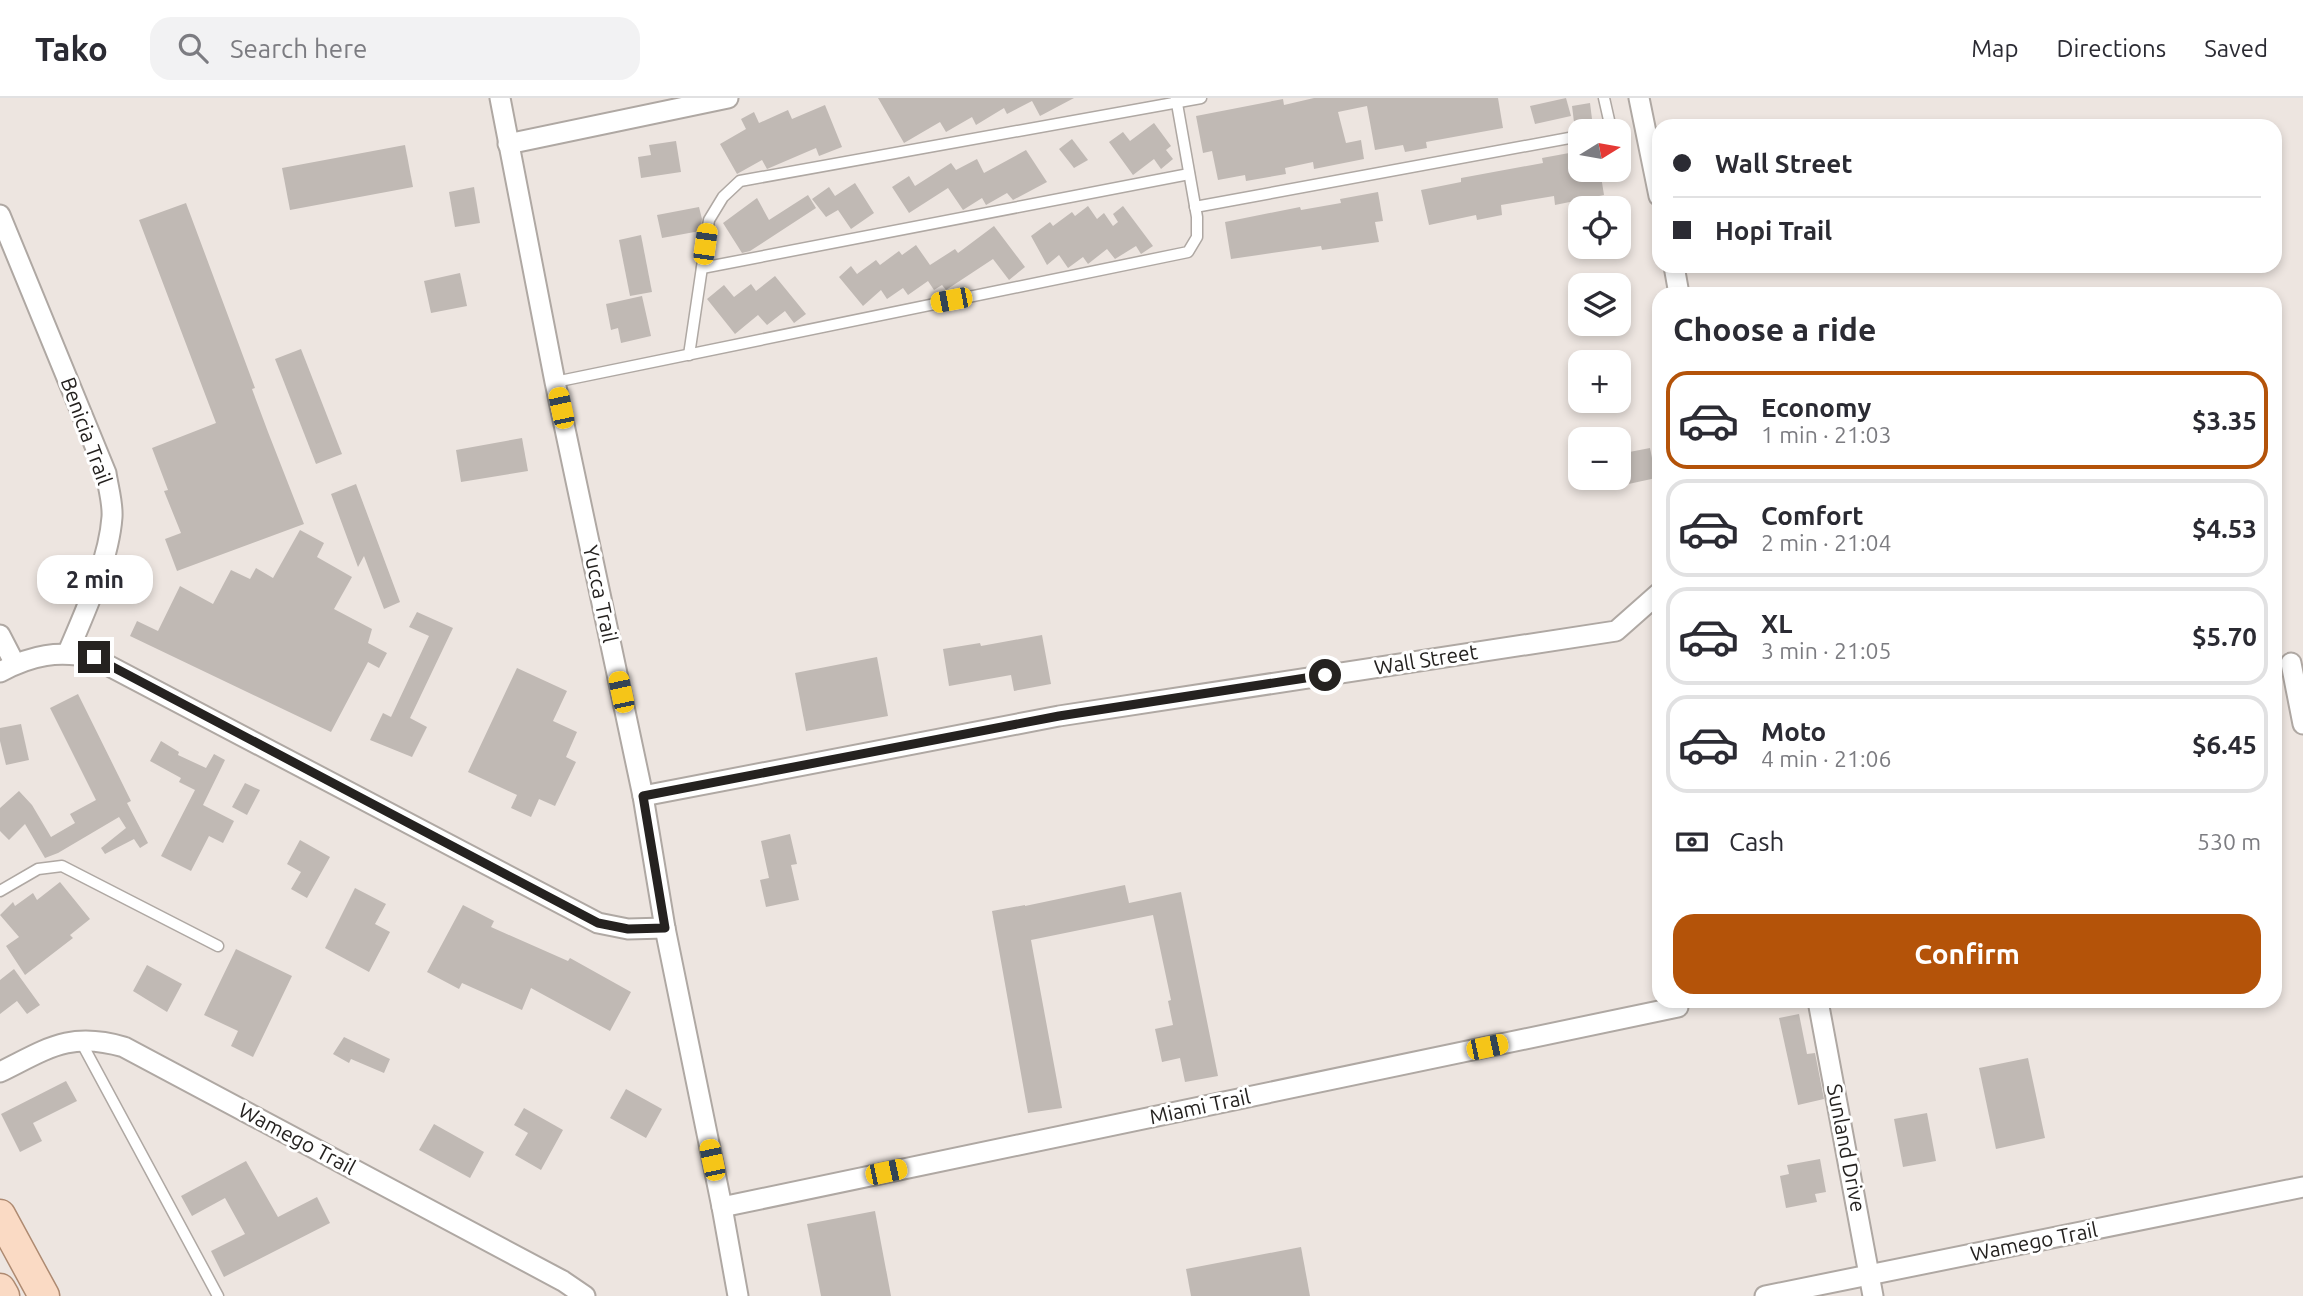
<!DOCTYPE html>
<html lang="en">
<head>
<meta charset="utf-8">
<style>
  :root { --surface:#fff; --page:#f2f2f3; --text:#2b2b33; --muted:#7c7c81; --line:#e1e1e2; --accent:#b45309 }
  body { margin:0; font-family:Ubuntu,sans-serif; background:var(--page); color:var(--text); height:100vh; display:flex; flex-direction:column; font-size:26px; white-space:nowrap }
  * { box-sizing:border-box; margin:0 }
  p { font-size:23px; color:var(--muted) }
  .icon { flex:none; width:38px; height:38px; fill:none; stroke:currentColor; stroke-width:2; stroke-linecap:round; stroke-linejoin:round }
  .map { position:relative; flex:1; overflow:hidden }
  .details { position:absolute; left:1652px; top:189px; width:630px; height:721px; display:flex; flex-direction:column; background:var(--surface); border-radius:21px; box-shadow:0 4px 10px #0003 }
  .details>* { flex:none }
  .banner { position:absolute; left:1652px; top:21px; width:630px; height:154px; border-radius:21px; box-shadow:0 4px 10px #0003; display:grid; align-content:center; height:154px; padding:0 21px; background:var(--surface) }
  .needle { width:46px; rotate:79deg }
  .fabs { position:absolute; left:1568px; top:21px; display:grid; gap:14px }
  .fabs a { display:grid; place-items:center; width:63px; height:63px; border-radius:14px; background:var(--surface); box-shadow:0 4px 10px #0003; font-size:35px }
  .end { position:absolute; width:32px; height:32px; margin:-16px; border:9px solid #252220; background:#fff; box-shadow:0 0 0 4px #fff }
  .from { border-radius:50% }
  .bubble { position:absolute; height:49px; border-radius:21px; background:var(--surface); box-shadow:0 4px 10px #0003; font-size:23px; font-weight:600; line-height:49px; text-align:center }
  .car { position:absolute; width:21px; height:42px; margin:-21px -10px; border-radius:9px; box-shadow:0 0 5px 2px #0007; background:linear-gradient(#f5c518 24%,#345 0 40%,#f5c518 0 76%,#345 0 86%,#f5c518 0) }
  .banner b { display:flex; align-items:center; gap:24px; height:66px; font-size:26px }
  .banner b+b { border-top:2px solid var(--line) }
  .banner i { width:18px; height:18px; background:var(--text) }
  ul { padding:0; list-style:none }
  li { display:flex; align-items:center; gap:21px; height:98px; margin:0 14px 10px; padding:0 7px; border:4px solid var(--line); border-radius:21px }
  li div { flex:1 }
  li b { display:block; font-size:26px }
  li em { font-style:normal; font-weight:600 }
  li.active { border-color:var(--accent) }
  li>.icon { width:63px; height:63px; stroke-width:1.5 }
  h2 { padding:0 21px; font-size:32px; line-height:84px }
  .pay { display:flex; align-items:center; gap:18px; height:77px; padding:0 21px; font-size:26px }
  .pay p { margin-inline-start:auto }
  .primary-button { display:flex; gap:14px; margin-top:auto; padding:14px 21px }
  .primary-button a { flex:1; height:80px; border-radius:21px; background:var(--accent); color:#fff; font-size:28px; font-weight:600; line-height:80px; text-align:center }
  header { display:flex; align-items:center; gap:42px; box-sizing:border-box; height:98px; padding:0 35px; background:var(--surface); border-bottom:2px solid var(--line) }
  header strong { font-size:33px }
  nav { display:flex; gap:38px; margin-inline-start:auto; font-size:24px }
  .search { width:490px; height:63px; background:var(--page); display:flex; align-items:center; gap:18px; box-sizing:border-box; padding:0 24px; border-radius:21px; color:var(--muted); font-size:26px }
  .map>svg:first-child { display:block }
  .building { fill:#c0b9b4 }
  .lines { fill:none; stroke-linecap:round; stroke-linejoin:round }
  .service-casing { stroke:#afa8a3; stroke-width:13 }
  .minor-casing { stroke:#afa8a3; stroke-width:23 }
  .primary-casing { stroke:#ae8a71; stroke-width:33 }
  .service { stroke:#fff; stroke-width:10 }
  .minor { stroke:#fff; stroke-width:19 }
  .primary { stroke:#fadac4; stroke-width:30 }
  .route { stroke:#252220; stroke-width:9 }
  .labels { text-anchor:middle; stroke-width:6; stroke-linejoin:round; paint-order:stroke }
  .street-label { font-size:21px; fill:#252220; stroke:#fff }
</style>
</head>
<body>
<header>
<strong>Tako</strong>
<div class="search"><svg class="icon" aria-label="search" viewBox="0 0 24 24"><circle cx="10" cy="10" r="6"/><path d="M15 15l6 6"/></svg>Search here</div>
<nav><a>Map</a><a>Directions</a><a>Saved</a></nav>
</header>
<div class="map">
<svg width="2303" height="1198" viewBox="0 0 2303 1198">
  <rect width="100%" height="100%" fill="#ede5e0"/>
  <g class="building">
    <polygon points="878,0 1074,0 1040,18 1032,3 1007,16 1004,10 976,27 972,19 946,34 940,24 904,45"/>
    <polygon points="1314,0 1498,0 1503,30 1426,44 1427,50 1405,54 1403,47 1375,52 1367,8 1338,14 1346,45 1361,42 1364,61 1314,71 1313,64 1285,70 1286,76 1246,83 1245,77 1218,82 1212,53 1203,55 1196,18 1283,1 1284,7"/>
    <polygon points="1566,0 1571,18 1535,26 1530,8"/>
    <polygon points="1590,5 1592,21 1574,24 1572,8"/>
    <polygon points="825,7 842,49 819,58 816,50 767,71 762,62 737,76 720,46 746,31 741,21 754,14 759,25 788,12 792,21"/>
    <polygon points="1154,25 1171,48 1166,52 1173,61 1161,71 1154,61 1133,77 1109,44 1123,34 1130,43"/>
    <polygon points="1072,41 1088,62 1074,70 1059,51"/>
    <polygon points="676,43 681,74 641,80 638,59 651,57 649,47"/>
    <polygon points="405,47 413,89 290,112 282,70"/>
    <polygon points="1026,52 1047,84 1013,102 1007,95 986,107 982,100 963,112 948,90 909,115 892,89 909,78 915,88 951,65 956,72 977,61 984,75"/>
    <polygon points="1580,53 1580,72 1600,72 1604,97 1555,107 1554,98 1501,107 1502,117 1477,122 1476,117 1429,127 1421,92 1461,84 1461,80 1543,65 1542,60"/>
    <polygon points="855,85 874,115 851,131 838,112 826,119 812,101 829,89 835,98"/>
    <polygon points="474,89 480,125 455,129 449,94"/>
    <polygon points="1378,94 1383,123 1375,124 1379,144 1322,152 1321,148 1231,161 1225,124 1300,109 1301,112 1341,105 1340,101"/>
    <polygon points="808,97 816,110 750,153 742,155 723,125 757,100 769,122"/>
    <polygon points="186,105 255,290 252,291 268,334 304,426 177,473 165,441 181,435 164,393 168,392 152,350 216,325 139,122"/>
    <polygon points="1088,108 1097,121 1104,115 1113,128 1118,124 1113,116 1123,108 1153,148 1141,156 1136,148 1115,161 1107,151 1088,166 1083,159 1068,170 1059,157 1047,167 1031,138 1050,124 1053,128 1072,114 1075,118"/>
    <polygon points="699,109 702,121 700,133 662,140 657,117"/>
    <polygon points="994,128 1025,169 1009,182 993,161 946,192 942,187 934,192 928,183 908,197 903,190 887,201 881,192 863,208 839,179 851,168 857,176 876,162 880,167 899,153 902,157 916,147 930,167 955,151 958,155"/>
    <polygon points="641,137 652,194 630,198 619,142"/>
    <polygon points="460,175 467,208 431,215 424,183"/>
    <polygon points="775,178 806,216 794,225 785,213 767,227 758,217 735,236 707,201 724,187 734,199 751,186 756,193"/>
    <polygon points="642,198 651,238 621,245 618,230 611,232 606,206"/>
    <polygon points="301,251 342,356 316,366 275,261"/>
    <polygon points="522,340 528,373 461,384 456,352"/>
    <polygon points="1650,350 1656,380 1624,387 1619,356"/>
    <polygon points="356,386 400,504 384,511 364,458 358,469 331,396"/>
    <polygon points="300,432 324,445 317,459 352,479 334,511 372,531 368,545 387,555 379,570 368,564 331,634 130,538 137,523 158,533 180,488 213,506 231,472 250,481 256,470 273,480"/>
    <polygon points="417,514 453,530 410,620 427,629 412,659 370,642 383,615 391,619 429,538 409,529"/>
    <polygon points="1042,537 1051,586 1014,593 1011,577 949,588 943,551 980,545 981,548"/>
    <polygon points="877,559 888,618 806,633 795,575"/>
    <polygon points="517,570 567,593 553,623 577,634 566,659 576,664 555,708 539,701 531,719 511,710 517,697 468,674"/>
    <polygon points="78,596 131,703 127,705 148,745 140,750 134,741 105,756 101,750 126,730 119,719 58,755 45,760 25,726 9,742 0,733 0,710 19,693 32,707 51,739 75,725 70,716 96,702 50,610"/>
    <polygon points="21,626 29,662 6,667 0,643 0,630"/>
    <polygon points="161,643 179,654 178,657 206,670 214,656 225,662 203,707 234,723 223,745 209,738 191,773 161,758 195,692 179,684 181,680 150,663"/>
    <polygon points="245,685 260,692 247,717 232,709"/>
    <polygon points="790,736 797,766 791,767 799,802 766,809 760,782 769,780 761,743"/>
    <polygon points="300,742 330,759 307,800 291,791 301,774 287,766"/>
    <polygon points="60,784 90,821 70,837 73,840 25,877 6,848 19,839 0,817 13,804 15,808 33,795 37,802"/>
    <polygon points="1125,787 1129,805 1181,794 1218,978 1185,984 1180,960 1162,964 1155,931 1173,927 1168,903 1171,902 1153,817 1031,842 1062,1010 1028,1015 992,813 1025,807 1025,808"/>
    <polygon points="355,790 386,806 375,826 390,834 369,874 325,850"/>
    <polygon points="463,807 494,823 491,829 568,863 570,860 631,894 610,933 531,890 522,912 462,885 459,891 427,874"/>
    <polygon points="236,851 292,878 253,959 231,948 238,933 204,917"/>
    <polygon points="147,867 182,886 167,914 133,893"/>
    <polygon points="14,871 40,907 27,916 17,903 0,916 0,882"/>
    <polygon points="1799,916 1807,956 1815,955 1824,1001 1798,1007 1779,920"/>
    <polygon points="344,939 390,961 384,975 351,961 349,965 333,956"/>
    <polygon points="2028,960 2045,1040 1996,1051 1979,970"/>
    <polygon points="66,983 77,1003 33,1025 42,1043 20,1054 1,1016"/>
    <polygon points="626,991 662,1011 646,1040 610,1020"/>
    <polygon points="524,1010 563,1032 541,1072 515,1057 528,1035 514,1027"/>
    <polygon points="1927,1015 1936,1063 1903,1069 1894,1021"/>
    <polygon points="434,1026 484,1054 470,1080 419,1052"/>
    <polygon points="1820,1061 1826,1094 1815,1096 1817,1104 1786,1110 1780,1078 1789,1076 1787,1067"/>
    <polygon points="246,1063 278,1119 317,1099 330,1125 224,1179 211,1153 245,1136 225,1100 192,1118 181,1098"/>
    <polygon points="875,1113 891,1198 821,1198 807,1126"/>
    <polygon points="1301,1149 1310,1198 1191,1198 1186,1171"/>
  </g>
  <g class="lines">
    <defs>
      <g id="service">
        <polyline points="1604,33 1609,22 1604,0"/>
        <polyline points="1195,109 1580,38"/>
        <polyline points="702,170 1189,76"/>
        <polyline points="689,257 709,122 723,99 740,83 1201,0"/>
        <polyline points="555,284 1188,154 1197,139 1197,119 1176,0"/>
        <polyline points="0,793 38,771 62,768 218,848"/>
        <polyline points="80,942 218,1198"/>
      </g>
      <g id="minor">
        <polyline points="500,0 555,284 643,698 665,830 722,1109 738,1198"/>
        <polyline points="1639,0 1659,98"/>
        <polyline points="508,46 728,0"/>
        <path d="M0 117 106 375C108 389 113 405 112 419 109 462 85 514 68 554"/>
        <polyline points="1674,168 1679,196"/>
        <polyline points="0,537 15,566"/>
        <polyline points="2291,565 2303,626"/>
        <path d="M0 574C32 557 58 552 94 560L598 825 628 831 665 830"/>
        <polyline points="643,698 1059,618 1616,533 1659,495"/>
        <polyline points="1818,903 1873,1198"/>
        <path d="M0 974C47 951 69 933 124 949L563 1183 585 1198"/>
        <polyline points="722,1109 1678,909"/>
        <polyline points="1765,1198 2303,1089"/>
      </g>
      <g id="primary">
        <polyline points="0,1117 44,1198"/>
        <polyline points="0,1191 4,1198"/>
      </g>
    </defs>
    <use href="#service" class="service-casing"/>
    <use href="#minor" class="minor-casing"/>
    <use href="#primary" class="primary-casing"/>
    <use href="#service" class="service"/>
    <use href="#minor" class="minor"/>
    <use href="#primary" class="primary"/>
  </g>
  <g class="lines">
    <polyline class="route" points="94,559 598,825 628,831 665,830 643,698 1059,618 1325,577"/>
  </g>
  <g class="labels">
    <g class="street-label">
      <text transform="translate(86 333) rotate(70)" y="7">Benicia Trail</text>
      <text transform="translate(600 496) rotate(78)" y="7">Yucca Trail</text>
      <text transform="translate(1426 562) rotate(-9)" y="7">Wall Street</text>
      <text transform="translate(1200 1009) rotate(-12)" y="7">Miami Trail</text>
      <text transform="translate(297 1041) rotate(28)" y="7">Wamego Trail</text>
      <text transform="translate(1846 1050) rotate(79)" y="7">Sunland Drive</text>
      <text transform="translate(2034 1144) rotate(-11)" y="7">Wamego Trail</text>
    </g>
  </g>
</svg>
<div class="fabs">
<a><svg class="needle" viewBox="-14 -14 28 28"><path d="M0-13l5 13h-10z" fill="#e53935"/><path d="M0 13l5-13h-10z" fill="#7c7c81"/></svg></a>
<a><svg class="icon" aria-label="locate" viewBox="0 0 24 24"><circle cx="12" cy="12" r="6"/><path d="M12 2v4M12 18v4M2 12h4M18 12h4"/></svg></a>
<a><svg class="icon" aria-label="layers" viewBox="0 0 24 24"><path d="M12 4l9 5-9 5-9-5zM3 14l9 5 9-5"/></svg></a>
<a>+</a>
<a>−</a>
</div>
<i class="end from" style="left:1325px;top:577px"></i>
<i class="end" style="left:94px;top:559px"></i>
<div class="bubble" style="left:37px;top:457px;width:116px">2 min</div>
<i class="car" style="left:705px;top:146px;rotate:8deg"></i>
<i class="car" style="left:951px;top:202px;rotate:259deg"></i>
<i class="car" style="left:561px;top:310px;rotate:348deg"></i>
<i class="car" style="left:621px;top:594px;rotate:348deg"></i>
<i class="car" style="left:1487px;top:949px;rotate:78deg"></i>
<i class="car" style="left:712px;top:1062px;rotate:348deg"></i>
<i class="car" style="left:886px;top:1074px;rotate:78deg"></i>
<div class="banner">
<b><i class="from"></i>Wall Street</b>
<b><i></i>Hopi Trail</b>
</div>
<section class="details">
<h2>Choose a ride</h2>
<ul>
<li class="active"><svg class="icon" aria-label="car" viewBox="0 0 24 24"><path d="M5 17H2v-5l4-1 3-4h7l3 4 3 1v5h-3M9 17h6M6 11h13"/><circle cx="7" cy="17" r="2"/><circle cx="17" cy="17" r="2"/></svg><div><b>Economy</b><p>1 min · 21:03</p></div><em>$3.35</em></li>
<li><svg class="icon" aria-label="car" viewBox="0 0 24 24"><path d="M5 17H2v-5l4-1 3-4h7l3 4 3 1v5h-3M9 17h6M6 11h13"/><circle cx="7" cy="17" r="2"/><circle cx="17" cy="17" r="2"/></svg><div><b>Comfort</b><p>2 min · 21:04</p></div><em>$4.53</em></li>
<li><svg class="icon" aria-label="car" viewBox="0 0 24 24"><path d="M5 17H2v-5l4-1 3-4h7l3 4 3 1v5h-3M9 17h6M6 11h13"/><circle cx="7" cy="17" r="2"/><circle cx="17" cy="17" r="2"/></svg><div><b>XL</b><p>3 min · 21:05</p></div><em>$5.70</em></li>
<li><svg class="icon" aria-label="car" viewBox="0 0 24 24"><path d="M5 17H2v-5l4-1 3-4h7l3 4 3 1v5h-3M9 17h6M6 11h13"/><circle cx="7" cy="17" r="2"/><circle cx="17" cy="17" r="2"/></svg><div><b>Moto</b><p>4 min · 21:06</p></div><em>$6.45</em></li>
</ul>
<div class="pay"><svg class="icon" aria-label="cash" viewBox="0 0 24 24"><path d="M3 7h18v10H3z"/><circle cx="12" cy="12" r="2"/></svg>Cash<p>530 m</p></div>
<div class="primary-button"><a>Confirm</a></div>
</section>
</div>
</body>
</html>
